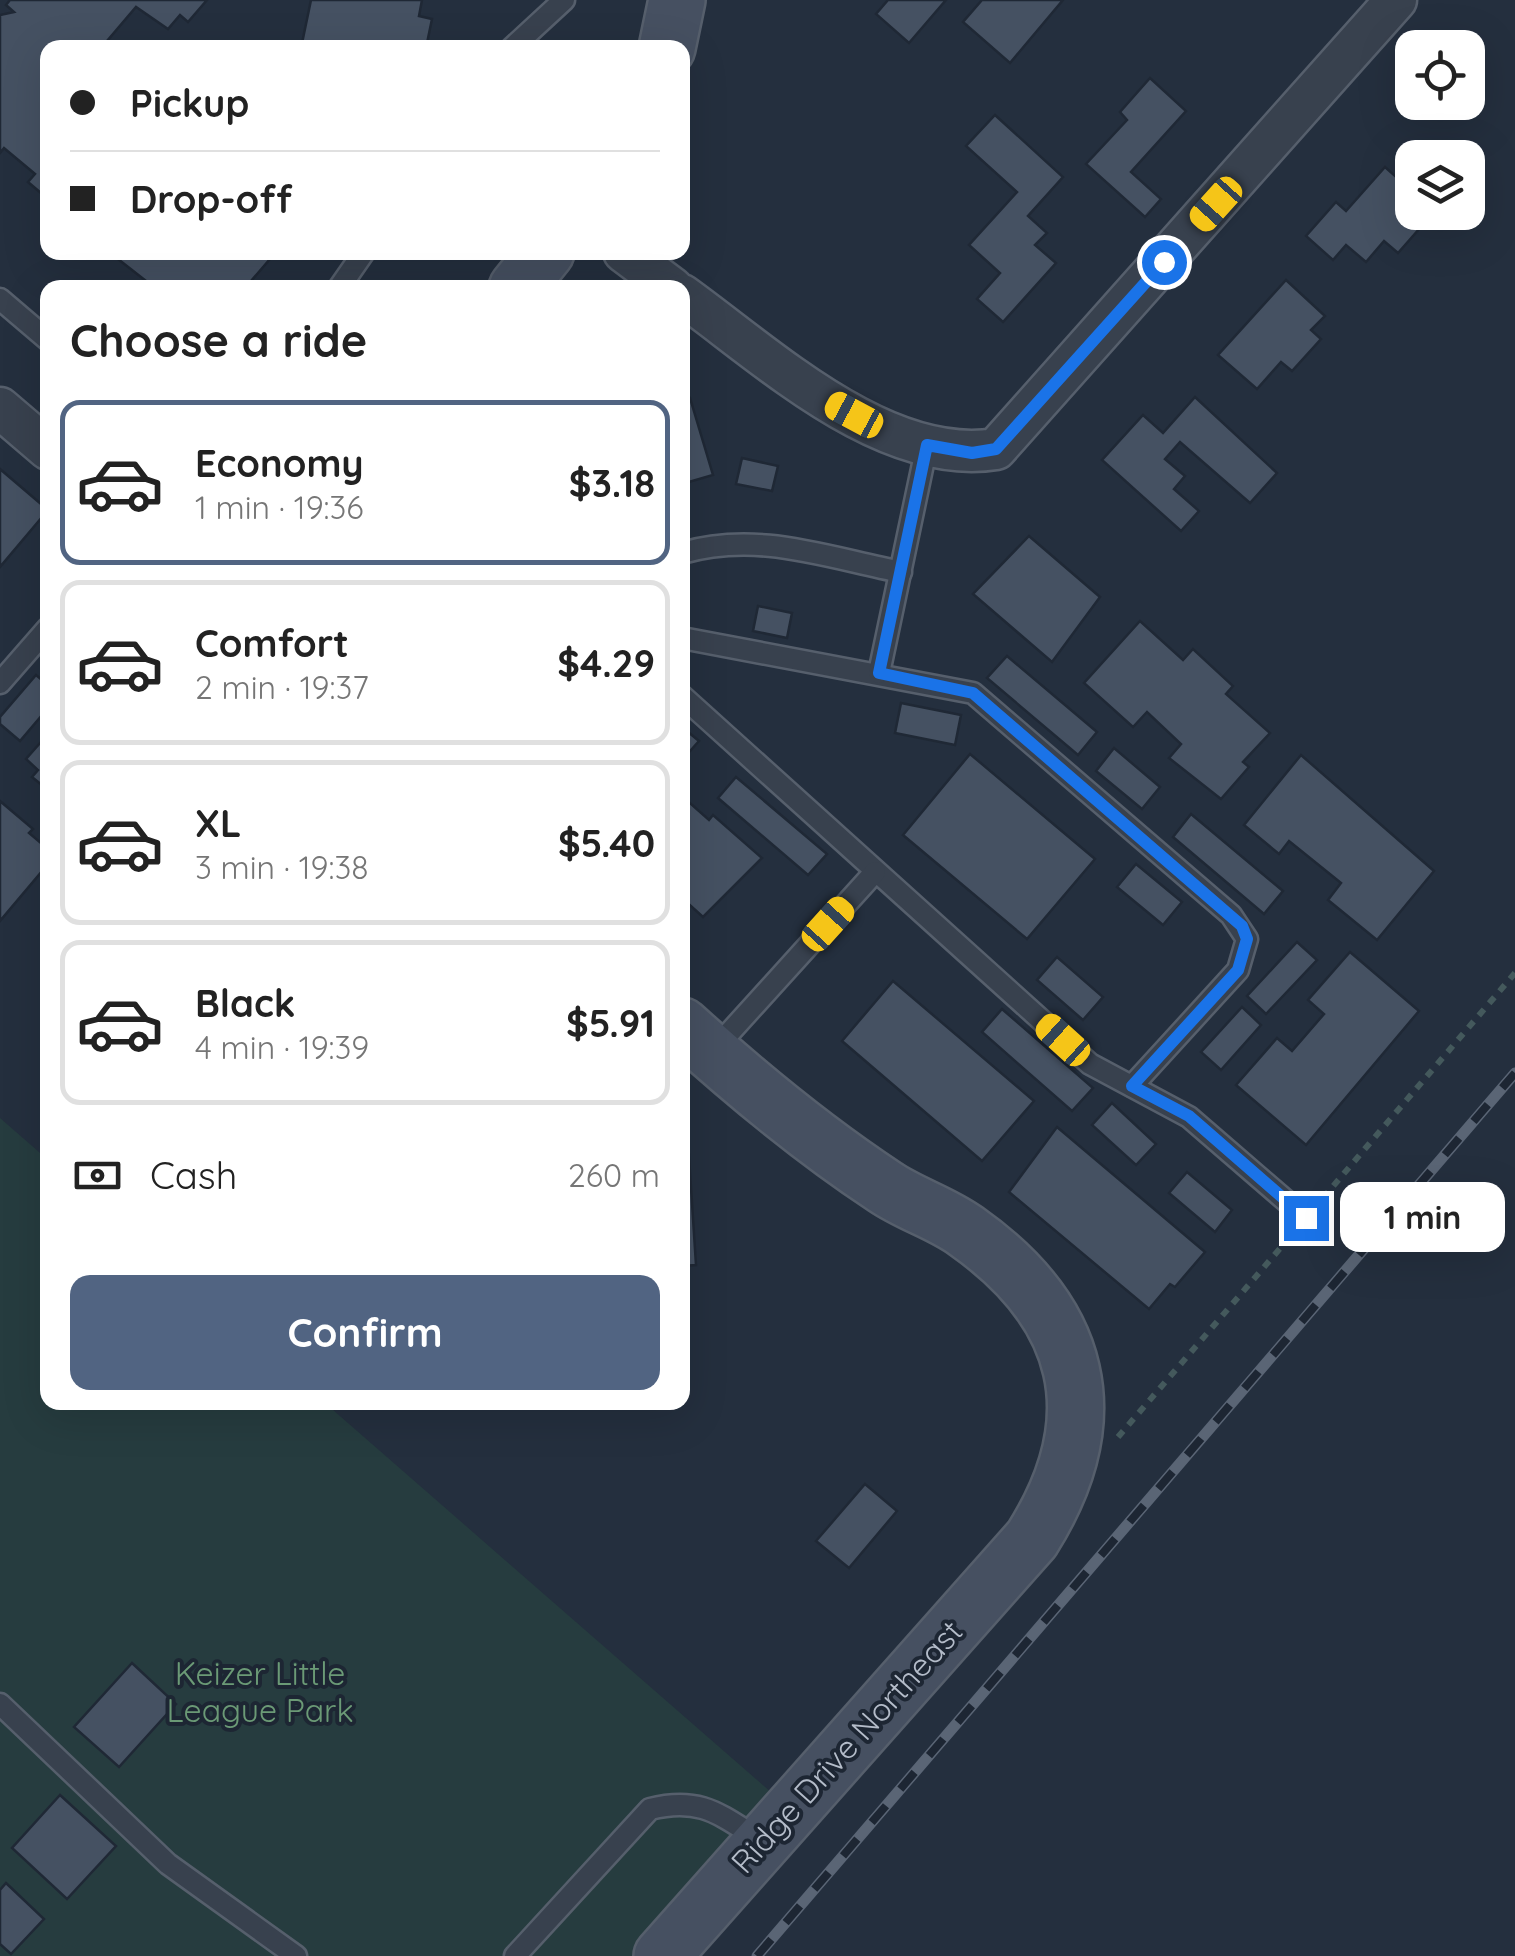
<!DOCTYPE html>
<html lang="en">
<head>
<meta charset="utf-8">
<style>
  :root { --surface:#fff; --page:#f6f6f6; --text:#222; --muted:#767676; --line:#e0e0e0; --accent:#516482 }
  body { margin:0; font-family:Quicksand,sans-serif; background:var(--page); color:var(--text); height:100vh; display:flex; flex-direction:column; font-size:38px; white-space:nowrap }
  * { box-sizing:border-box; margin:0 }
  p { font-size:32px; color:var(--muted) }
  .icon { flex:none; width:55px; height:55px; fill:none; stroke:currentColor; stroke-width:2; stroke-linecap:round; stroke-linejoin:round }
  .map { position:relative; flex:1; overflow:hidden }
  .panel { position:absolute; left:40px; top:280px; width:650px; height:1130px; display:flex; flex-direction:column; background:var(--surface); border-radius:20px; box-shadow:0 10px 40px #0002 }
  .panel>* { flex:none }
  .hud { position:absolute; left:40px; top:40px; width:650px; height:220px; border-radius:20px; box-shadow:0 10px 40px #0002; display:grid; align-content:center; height:220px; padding:0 30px; background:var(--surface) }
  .tools { position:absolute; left:1395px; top:30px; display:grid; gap:20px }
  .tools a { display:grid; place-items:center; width:90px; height:90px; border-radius:20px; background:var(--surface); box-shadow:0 10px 40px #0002; font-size:50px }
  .end { position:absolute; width:45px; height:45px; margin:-22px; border:12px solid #1a73e8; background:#fff; box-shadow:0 0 0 5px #fff }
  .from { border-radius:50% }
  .bubble { position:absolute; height:70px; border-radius:20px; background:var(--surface); box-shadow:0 10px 40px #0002; font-size:32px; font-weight:800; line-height:70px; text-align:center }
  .car { position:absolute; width:30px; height:60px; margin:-30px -15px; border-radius:12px; box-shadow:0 0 8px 2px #0007; background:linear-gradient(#f5c518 24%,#345 0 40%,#f5c518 0 76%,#345 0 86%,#f5c518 0) }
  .hud b { display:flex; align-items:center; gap:35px; height:95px; font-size:38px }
  .hud b+b { border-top:2px solid var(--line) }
  .hud i { width:25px; height:25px; background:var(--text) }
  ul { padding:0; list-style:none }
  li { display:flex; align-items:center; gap:30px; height:165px; margin:0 20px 15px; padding:0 10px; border:5px solid var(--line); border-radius:20px }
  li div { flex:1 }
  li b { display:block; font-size:38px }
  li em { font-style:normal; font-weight:800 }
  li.selected { border-color:var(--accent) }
  li>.icon { width:90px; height:90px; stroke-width:1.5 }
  h2 { padding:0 30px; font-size:45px; line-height:120px }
  .pay { display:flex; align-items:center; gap:25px; height:110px; padding:0 30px; font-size:38px }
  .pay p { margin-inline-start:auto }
  .button { display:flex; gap:20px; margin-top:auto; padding:20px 30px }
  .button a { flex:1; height:115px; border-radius:20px; background:var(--accent); color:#fff; font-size:40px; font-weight:800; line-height:115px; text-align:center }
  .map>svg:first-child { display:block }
  .green { fill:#263c3f }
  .building { fill:#455162; stroke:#1f2835; stroke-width:2.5 }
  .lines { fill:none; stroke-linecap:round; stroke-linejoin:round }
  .lane-casing { stroke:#565f6c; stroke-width:25 }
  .street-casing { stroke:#565f6c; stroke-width:45 }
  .secondary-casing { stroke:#565f6c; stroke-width:60 }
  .path { stroke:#44595c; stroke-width:6; stroke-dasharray:8 8; stroke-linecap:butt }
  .lane { stroke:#38414e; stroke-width:20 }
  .street { stroke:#38414e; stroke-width:40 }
  .secondary { stroke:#465061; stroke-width:55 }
  .rail-casing { stroke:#5a6575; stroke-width:11 }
  .rail { stroke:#1d2633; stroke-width:8; stroke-dasharray:22; stroke-linecap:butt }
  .route { stroke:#1a73e8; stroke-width:12 }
  .labels { text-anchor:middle; stroke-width:8; stroke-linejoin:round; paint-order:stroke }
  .park-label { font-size:32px; fill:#6b9a76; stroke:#1d2633 }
  .street-label { font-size:32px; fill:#b4bcc9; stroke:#1d2633 }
</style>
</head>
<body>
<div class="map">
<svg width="1515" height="1956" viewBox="0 0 1515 1956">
  <rect width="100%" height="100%" fill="#242f3e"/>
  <polygon class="green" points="0,1118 47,1159 48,1402 325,1403 780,1800 644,1956 0,1956"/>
  <g class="building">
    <polygon points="10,0 207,0 188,22 180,15 168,29 136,7 101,48 48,48 48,199 28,182 35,174 4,148 0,153 0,15 14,12 6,5"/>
    <polygon points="311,0 422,0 419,16 432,19 426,48 301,48"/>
    <polygon points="888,0 946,0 909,43 876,14"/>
    <polygon points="982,0 1063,0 1010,63 963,22"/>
    <polygon points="1150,78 1186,111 1131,172 1161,199 1145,217 1086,164 1127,120 1120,112"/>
    <polygon points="995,115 1063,177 1028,216 1047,233 1035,245 1056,263 1003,322 977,299 1000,273 969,245 1017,192 966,146"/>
    <polygon points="1385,167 1412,191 1412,212 1434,212 1398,253 1384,241 1366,262 1346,245 1333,260 1306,236 1336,202 1346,211"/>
    <polygon points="109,252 276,252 245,288 155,288"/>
    <polygon points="1286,280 1325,316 1311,330 1321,339 1292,371 1281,362 1257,389 1218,355"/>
    <polygon points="1195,397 1277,473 1250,503 1180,442 1165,459 1185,476 1174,489 1199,511 1181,531 1102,460 1143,415 1163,433"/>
    <polygon points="690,398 713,475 682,484 682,400"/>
    <polygon points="742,458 778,466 772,491 736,484"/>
    <polygon points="0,469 48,510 0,567"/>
    <polygon points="1029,536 1100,597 1052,662 973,594"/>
    <polygon points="758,606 792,613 787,638 753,631"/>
    <polygon points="1140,621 1183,660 1193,649 1233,686 1226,694 1270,733 1243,762 1249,767 1221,799 1169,758 1181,744 1147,712 1133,727 1084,683"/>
    <polygon points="1007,656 1097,732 1078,755 987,678"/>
    <polygon points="36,675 48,685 48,708 20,741 0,724 0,717"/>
    <polygon points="901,703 961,715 955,745 895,733"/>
    <polygon points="682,727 699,741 682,760"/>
    <polygon points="48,734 48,790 32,777 38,770 26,759"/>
    <polygon points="1114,748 1160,787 1142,809 1096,771"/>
    <polygon points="970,754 1095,859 1027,939 903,835"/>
    <polygon points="1301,755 1434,871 1377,940 1328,900 1341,883 1289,841 1279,854 1244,825"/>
    <polygon points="736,777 827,854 808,875 718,798"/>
    <polygon points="682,796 709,820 713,815 762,858 703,917 682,898"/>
    <polygon points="0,801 33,829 29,833 48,849 48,864 0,921"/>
    <polygon points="1191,814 1283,891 1264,914 1173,837"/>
    <polygon points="1136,864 1182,902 1163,925 1117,887"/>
    <polygon points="1297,942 1317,960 1266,1014 1247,996"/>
    <polygon points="1350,952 1419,1011 1306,1145 1236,1085 1277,1038 1292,1051 1324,1014 1308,1000"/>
    <polygon points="1057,957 1103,997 1083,1020 1037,980"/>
    <polygon points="893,981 1034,1101 982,1161 842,1041"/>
    <polygon points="1242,1007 1261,1025 1221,1070 1201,1052"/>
    <polygon points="1002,1009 1093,1088 1072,1111 982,1032"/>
    <polygon points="1112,1103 1156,1144 1136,1165 1092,1125"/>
    <polygon points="682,1126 687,1126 696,1265 682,1266"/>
    <polygon points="1057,1127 1205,1252 1175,1287 1170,1284 1149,1309 1009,1192"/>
    <polygon points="1187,1172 1232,1210 1215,1232 1169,1193"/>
    <polygon points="865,1484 897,1511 849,1568 816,1541"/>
    <polygon points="132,1663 176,1704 119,1767 74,1727"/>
    <polygon points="60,1795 116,1846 67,1899 12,1848"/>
    <polygon points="6,1883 44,1919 11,1954 0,1944 0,1890"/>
  </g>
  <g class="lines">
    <defs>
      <g id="lane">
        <polyline points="512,48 564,0"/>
        <polyline points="339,288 364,252"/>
        <polyline points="0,299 48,340"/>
        <path d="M682 553C758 531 825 557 901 572"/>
        <polyline points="682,638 973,693 1231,915 1247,939 1238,970 1132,1086"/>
        <polyline points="879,673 927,445"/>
        <polyline points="0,683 48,628"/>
        <polyline points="682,696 1090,1064 1189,1117 1306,1218"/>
        <polyline points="712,1052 875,872"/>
        <polyline points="0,1704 168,1864 296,1956"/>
        <path d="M515 1956 650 1809C701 1796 720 1815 762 1841"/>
      </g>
      <g id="street">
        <polyline points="624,252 672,288"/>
        <path d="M682 295C767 356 884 467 996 449L1396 0"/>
        <polyline points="0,408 48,449"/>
      </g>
      <g id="secondary">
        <polyline points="667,48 677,0"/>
        <polyline points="517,288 546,252"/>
        <path d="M662 1956 1032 1539C1109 1417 1082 1313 966 1231 941 1213 910 1204 885 1187 812 1139 747 1085 682 1026"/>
      </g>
    </defs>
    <use href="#lane" class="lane-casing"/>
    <use href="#street" class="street-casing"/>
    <use href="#secondary" class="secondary-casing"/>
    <g class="path">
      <polyline points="1323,1198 1515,973"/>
      <polyline points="1118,1437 1289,1238"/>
    </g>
    <use href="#lane" class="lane"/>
    <use href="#street" class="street"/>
    <use href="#secondary" class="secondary"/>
    <defs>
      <polyline id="rail" points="757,1956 1515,1073"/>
    </defs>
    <use href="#rail" class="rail-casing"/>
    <use href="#rail" class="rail"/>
  </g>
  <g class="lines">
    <polyline class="route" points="1164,262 996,449 972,453 927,445 879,673 973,693 1242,926 1247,939 1238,970 1132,1086 1189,1116 1306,1218"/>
  </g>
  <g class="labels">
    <g class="park-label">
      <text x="260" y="1685">Keizer Little<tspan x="260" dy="37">League Park</tspan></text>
    </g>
    <g class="street-label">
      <text transform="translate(847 1747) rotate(-48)" y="11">Ridge Drive Northeast</text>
    </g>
  </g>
</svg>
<div class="tools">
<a><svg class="icon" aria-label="locate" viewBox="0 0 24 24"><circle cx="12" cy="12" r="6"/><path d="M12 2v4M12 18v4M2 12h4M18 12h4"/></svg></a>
<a><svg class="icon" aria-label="layers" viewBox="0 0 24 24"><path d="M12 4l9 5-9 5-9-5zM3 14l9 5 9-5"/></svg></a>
</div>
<i class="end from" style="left:1164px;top:262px"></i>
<i class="end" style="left:1306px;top:1218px"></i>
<div class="bubble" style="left:1340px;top:1182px;width:165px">1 min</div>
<i class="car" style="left:1216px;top:204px;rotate:222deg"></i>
<i class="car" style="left:854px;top:415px;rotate:298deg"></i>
<i class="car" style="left:828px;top:924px;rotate:42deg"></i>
<i class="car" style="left:1063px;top:1040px;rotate:312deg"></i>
<div class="hud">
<b><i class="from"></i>Pickup</b>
<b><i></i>Drop-off</b>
</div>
<section class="panel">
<h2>Choose a ride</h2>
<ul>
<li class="selected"><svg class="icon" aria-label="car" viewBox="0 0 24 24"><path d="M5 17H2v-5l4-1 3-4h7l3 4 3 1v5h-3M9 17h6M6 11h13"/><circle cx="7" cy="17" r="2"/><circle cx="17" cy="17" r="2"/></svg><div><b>Economy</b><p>1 min · 19:36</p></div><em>$3.18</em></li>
<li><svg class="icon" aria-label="car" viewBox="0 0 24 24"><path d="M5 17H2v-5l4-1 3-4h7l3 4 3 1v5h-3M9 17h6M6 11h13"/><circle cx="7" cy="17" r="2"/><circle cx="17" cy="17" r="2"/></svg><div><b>Comfort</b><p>2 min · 19:37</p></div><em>$4.29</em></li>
<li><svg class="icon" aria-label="car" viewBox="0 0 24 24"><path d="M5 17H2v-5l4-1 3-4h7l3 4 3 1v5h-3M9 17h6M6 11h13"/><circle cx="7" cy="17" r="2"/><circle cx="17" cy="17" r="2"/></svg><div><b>XL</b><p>3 min · 19:38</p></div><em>$5.40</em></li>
<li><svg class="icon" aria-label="car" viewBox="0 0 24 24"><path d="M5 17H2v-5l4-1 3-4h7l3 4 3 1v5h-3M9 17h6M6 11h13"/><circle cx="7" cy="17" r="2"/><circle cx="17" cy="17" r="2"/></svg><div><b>Black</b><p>4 min · 19:39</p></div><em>$5.91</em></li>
</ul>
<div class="pay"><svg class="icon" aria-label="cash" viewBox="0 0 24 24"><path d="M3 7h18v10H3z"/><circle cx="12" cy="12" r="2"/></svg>Cash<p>260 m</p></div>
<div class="button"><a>Confirm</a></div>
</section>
</div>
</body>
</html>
